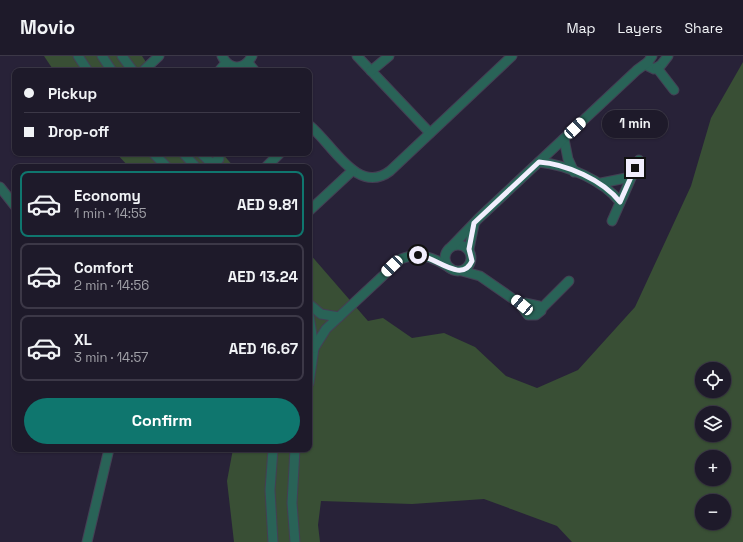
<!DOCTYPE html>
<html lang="en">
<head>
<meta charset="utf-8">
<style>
  :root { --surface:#1e1a2a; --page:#262332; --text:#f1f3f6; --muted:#a1a1a8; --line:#3c3847; --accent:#0f766e }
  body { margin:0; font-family:"Space Grotesk",sans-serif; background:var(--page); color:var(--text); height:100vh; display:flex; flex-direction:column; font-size:15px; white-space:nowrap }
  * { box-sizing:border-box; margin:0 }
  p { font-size:13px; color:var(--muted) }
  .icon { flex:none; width:22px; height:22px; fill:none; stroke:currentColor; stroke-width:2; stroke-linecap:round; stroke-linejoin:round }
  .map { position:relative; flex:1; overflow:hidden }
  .details { position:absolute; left:12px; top:108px; width:300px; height:288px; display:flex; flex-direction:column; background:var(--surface); border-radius:8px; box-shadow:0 1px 3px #0004,0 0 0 1px var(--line) }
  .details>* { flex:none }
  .guide { position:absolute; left:12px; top:12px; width:300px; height:88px; border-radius:8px; box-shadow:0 1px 3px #0004,0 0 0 1px var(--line); display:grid; align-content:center; height:88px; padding:0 12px; background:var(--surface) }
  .controls { position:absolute; left:695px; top:306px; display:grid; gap:8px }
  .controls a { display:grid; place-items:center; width:36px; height:36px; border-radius:50%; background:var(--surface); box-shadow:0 1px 3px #0004,0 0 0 1px var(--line); font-size:20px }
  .end { position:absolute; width:18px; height:18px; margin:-9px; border:5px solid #f1eefd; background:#111; box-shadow:0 0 0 2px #111 }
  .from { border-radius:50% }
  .bubble { position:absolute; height:28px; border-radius:14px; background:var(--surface); box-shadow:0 1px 3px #0004,0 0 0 1px var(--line); font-size:13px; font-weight:600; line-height:28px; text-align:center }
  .car { position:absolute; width:12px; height:24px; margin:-12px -6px; border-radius:5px; box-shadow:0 0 3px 1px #0007; background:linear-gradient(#fff 24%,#345 0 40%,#fff 0 76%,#345 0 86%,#fff 0) }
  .guide b { display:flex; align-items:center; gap:14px; height:38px; font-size:15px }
  .guide b+b { border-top:1px solid var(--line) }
  .guide i { width:10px; height:10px; background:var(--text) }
  ul { padding:7px 0 0; list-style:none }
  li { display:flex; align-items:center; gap:12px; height:66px; margin:0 8px 6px; padding:0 4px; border:2px solid var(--line); border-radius:8px }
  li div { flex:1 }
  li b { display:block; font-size:15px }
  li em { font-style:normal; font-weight:600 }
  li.on { border-color:var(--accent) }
  li>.icon { width:36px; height:36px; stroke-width:1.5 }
  .primary-button { display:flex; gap:8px; margin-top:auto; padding:8px 12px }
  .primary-button a { flex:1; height:46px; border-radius:24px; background:var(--accent); color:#fff; font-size:16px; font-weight:600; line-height:46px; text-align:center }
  header { display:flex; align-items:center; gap:24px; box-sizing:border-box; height:56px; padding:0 20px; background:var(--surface); border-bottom:1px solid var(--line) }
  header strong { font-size:19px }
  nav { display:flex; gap:22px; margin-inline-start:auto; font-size:14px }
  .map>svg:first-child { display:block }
  .green { fill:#394f35; fill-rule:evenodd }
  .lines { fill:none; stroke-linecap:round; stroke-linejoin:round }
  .minor-casing { stroke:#443f54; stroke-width:11 }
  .minor { stroke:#296357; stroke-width:9 }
  .route { stroke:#f1eefd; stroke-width:5 }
</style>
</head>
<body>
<header>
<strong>Movio</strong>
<nav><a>Map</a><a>Layers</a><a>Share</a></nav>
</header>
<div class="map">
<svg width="743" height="486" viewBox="0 0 743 486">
  <rect width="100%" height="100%" fill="#282238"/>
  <g class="green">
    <polygon points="44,0 142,0 152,15 54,15"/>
    <path d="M743 6V486H572L557 470 484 443 412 448 321 445 318 469 320 486H234L227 425 233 393H309V197L368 265 383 262 412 282 444 277 475 291 506 320 537 332 578 314 635 251 691 130 711 62ZM702 313H724V335H702ZM702 357H724V379H702ZM702 401H724V423H702ZM702 445H724V467H702Z"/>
    <polygon points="116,97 222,97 234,111 129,111"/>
  </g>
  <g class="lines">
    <defs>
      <g id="minor">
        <polyline points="78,0 88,15"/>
        <polyline points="102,0 112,15"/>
        <polyline points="122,0 133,15"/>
        <path d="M222 0C229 14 244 15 252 0"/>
        <polyline points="357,0 430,77"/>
        <polyline points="652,0 648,6 648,10 654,13 661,9 668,0"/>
        <polyline points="248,7 255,15"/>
        <polyline points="657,12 674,34"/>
        <polyline points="143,15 159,0"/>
        <polyline points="219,15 226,7"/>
        <polyline points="371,15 389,0"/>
        <path d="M309 69C332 87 357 140 390 115L512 0"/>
        <polyline points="564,83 568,103 574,116"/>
        <polyline points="153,97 167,111"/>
        <polyline points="183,97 196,111"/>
        <polyline points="201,97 212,108 219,103 219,100 217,97"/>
        <path d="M539 106C567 109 603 124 620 146"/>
        <polyline points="266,111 280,97"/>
        <polyline points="601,127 631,121"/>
        <polyline points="0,131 15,150"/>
        <polyline points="309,155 352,115"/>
        <polyline points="612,165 639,104"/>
        <circle cx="458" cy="202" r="13"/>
        <polyline points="452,190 479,162 637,14 648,6"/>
        <polyline points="469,193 474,169"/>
        <polyline points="462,215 480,220 522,249"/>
        <polygon points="525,247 539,250 541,255 536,259 528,259 522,251"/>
        <polyline points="309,248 321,258 339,261"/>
        <polyline points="541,253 569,225"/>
        <polyline points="309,259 314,292 309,327"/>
        <path d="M314 292 326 273 401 203C420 195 434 202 450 212"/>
        <polyline points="273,393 270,434 273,486"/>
        <polyline points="295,393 292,447 295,486"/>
        <polyline points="87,486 109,393"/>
      </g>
    </defs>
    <use href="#minor" class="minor-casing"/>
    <use href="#minor" class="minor"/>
  </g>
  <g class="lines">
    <path class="route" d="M418 199C436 201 462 228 472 205L469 193 474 167 539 106C566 108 603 124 620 146L635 112"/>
  </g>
</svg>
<div class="controls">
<a><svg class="icon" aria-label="locate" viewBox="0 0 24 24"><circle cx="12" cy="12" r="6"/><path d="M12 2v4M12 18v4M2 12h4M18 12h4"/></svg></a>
<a><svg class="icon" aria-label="layers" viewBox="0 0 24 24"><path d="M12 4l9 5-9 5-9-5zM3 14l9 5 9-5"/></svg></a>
<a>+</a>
<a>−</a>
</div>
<i class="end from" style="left:418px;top:199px"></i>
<i class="end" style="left:635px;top:112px"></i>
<div class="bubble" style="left:602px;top:54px;width:66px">1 min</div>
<i class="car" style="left:575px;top:72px;rotate:47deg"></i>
<i class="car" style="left:392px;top:210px;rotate:226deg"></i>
<i class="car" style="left:522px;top:249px;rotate:310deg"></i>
<div class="guide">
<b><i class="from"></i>Pickup</b>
<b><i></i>Drop-off</b>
</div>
<section class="details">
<ul>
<li class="on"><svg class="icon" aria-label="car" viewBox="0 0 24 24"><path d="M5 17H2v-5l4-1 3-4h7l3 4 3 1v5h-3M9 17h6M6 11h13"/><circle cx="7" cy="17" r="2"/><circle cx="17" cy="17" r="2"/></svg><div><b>Economy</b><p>1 min · 14:55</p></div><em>AED 9.81</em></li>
<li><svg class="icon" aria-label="car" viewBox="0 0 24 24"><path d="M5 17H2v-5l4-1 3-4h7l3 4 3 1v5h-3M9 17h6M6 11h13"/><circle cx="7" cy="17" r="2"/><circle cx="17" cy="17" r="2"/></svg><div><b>Comfort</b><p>2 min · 14:56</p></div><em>AED 13.24</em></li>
<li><svg class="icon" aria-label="car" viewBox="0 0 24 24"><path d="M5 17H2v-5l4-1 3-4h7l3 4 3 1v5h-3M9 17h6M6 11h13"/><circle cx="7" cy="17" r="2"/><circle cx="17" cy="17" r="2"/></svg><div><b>XL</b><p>3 min · 14:57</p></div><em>AED 16.67</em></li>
</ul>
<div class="primary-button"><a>Confirm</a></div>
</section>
</div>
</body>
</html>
